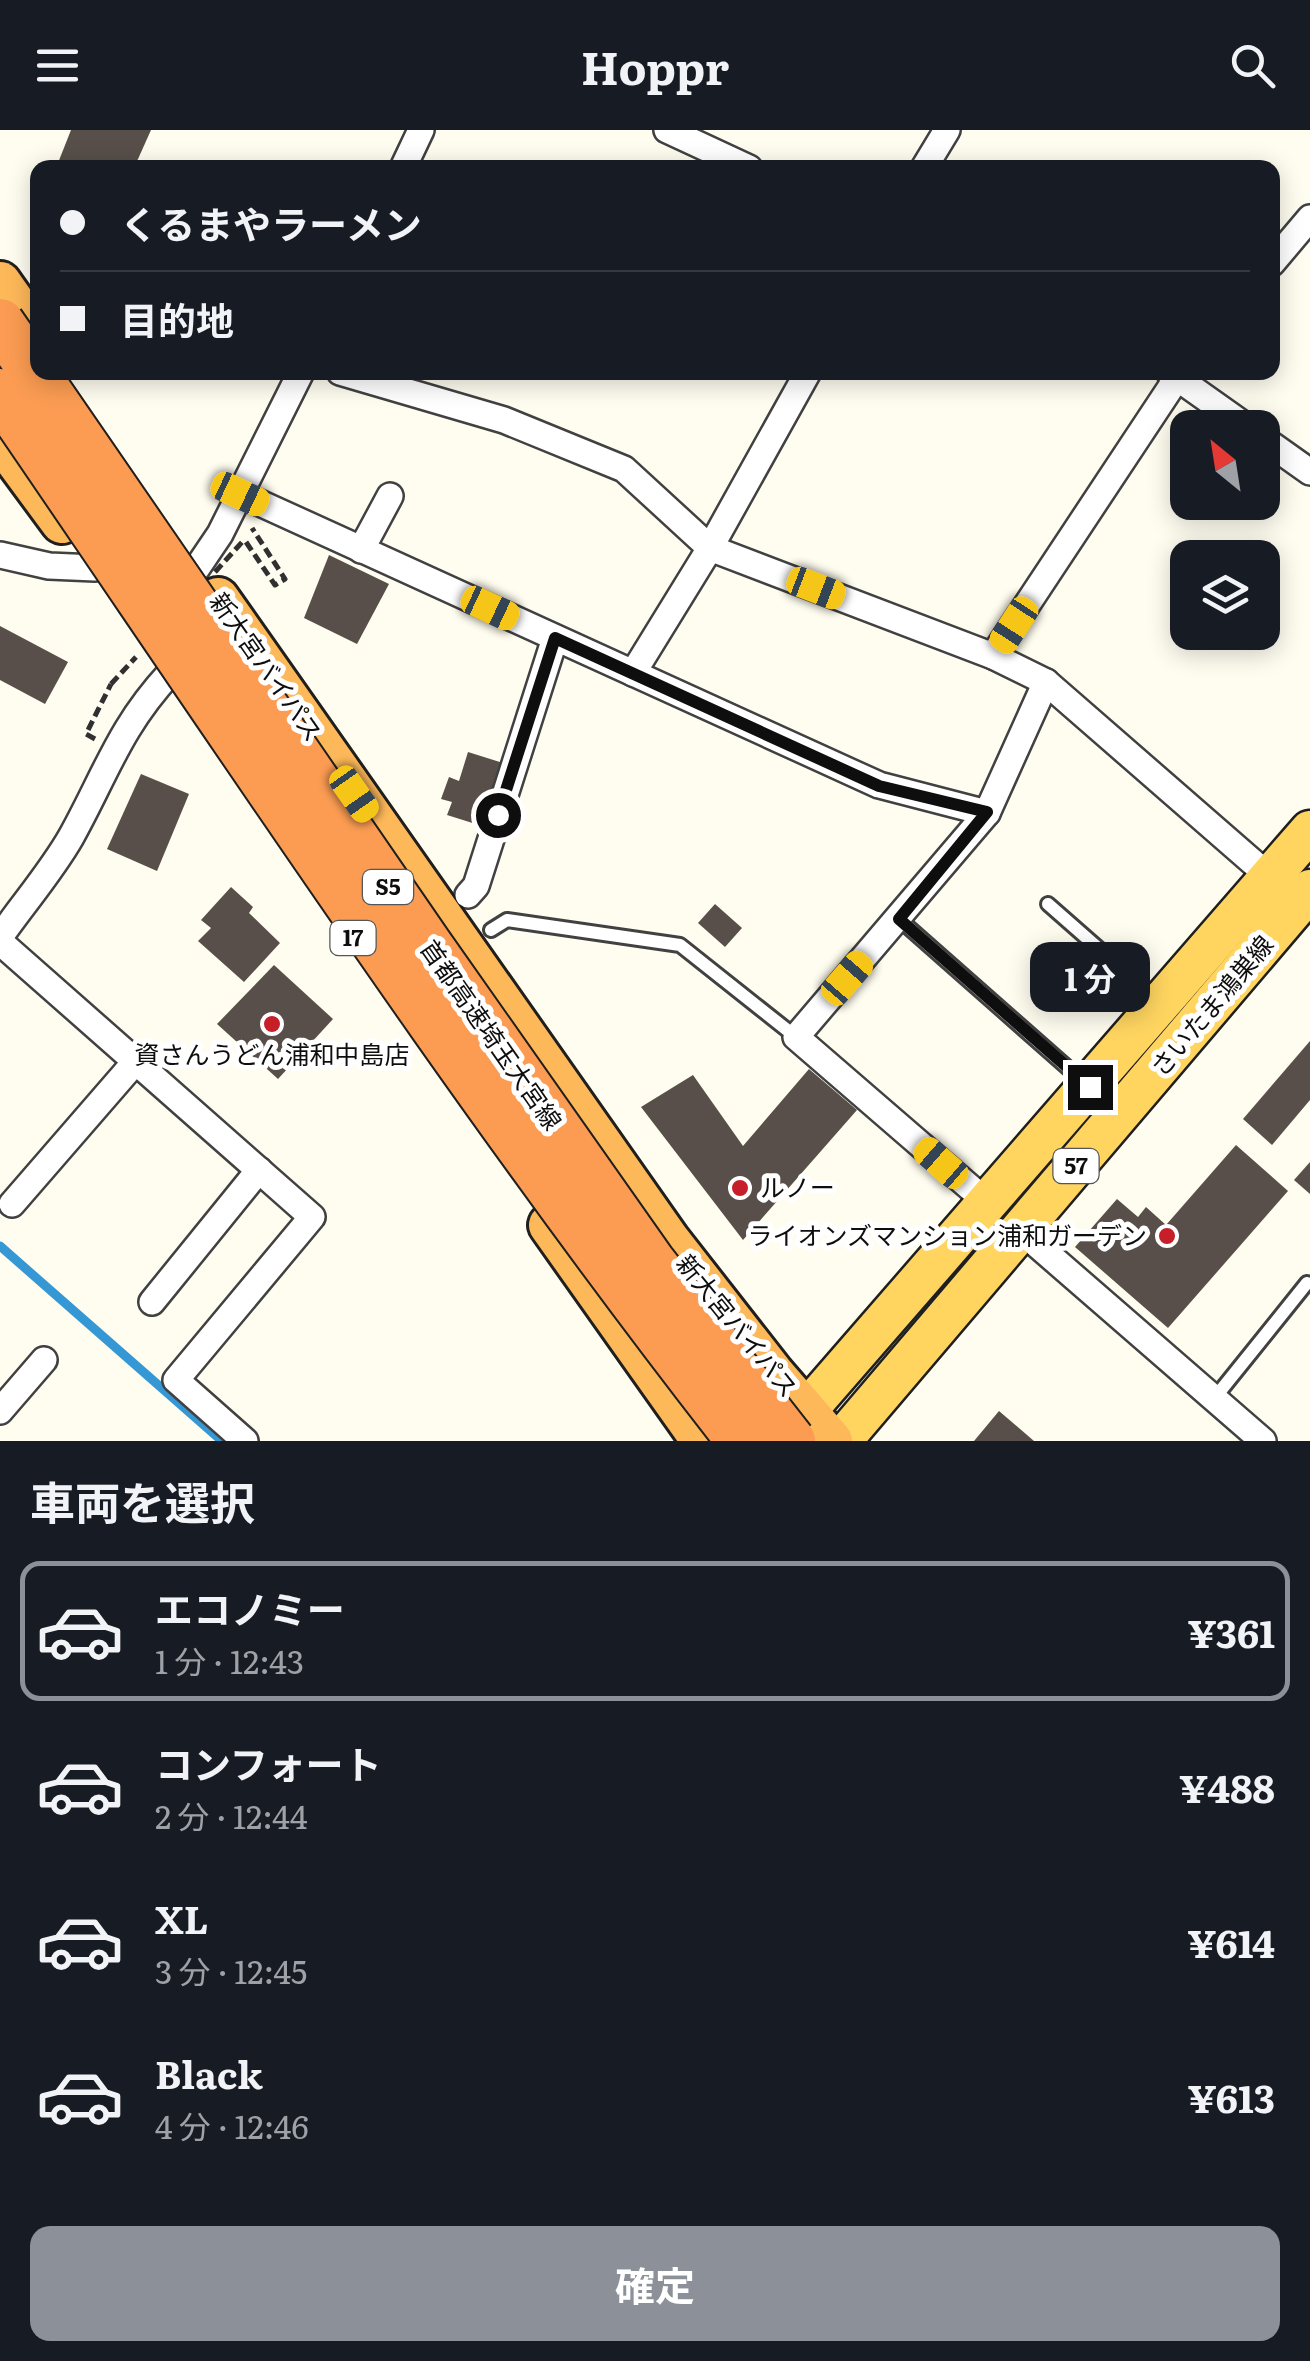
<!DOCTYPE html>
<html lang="ja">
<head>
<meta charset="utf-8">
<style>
  :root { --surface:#171b24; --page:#20242c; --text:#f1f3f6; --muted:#9ea1a6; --line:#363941; --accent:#8c9099 }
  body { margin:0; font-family:Literata,"Noto Sans JP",serif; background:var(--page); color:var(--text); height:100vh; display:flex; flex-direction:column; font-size:38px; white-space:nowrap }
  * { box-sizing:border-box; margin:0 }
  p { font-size:32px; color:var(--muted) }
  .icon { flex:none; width:55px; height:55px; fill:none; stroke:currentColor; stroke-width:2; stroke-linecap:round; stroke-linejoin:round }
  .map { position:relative; height:1311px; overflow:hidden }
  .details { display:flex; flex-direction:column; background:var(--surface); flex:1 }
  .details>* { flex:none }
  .banner { position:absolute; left:30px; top:30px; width:1250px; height:220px; border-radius:20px; box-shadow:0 5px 25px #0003; display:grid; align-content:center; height:220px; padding:0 30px; background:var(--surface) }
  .needle { width:65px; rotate:330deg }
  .tools { position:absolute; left:1170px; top:280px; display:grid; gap:20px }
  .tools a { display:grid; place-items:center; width:110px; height:110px; border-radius:20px; background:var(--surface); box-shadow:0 5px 25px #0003; font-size:50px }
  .end { position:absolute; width:45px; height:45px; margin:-22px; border:12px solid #0e0e0e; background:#fff; box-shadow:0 0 0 5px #fff }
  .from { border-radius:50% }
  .bubble { position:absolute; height:70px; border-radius:20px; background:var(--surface); box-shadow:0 5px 25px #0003; font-size:32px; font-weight:700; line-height:70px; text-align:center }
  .car { position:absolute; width:30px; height:60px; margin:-30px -15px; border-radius:12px; box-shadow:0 0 8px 2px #0007; background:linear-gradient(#f5c518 24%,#345 0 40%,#f5c518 0 76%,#345 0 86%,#f5c518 0) }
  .banner b { display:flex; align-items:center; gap:35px; height:95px; font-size:38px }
  .banner b+b { border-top:2px solid var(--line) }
  .banner i { width:25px; height:25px; background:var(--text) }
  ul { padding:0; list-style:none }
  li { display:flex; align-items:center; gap:30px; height:140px; margin:0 20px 15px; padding:0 10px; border:5px solid transparent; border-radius:20px }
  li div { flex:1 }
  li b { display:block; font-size:38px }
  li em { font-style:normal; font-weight:700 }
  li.selected { border-color:var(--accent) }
  li>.icon { width:90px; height:90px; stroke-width:1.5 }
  h2 { padding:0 30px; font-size:45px; line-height:120px }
  .action { display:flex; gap:20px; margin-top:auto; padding:20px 30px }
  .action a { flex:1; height:115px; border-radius:20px; background:var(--accent); color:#fff; font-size:40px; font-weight:700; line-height:115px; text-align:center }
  header { display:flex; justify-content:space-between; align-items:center; height:130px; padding:0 30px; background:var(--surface); font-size:45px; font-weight:700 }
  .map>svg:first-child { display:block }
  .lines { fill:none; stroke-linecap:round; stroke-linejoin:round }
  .stream { stroke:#3598d4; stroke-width:9 }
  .building { fill:#584f4a }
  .service-casing { stroke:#414141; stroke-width:18 }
  .minor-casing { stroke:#414141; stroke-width:30 }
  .primary-casing { stroke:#1f1f1f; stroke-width:45 }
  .trunk-casing { stroke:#1f1f1f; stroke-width:48 }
  .path { stroke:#303030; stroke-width:5; stroke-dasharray:10 5; stroke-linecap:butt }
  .service { stroke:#fff; stroke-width:12 }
  .minor { stroke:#fff; stroke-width:25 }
  .primary { stroke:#ffd560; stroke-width:40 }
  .trunk { stroke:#fdb859; stroke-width:42 }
  .motorway-bridge-casing { stroke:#1f1f1f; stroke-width:52; stroke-linecap:butt }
  .path-bridge { stroke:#303030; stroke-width:5; stroke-dasharray:10 5; stroke-linecap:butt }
  .motorway-bridge { stroke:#fb9c52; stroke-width:48 }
  .route { stroke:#0e0e0e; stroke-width:12 }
  .poi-dot { fill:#c61f2a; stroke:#fff; stroke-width:4 }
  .labels { text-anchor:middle; stroke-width:10; stroke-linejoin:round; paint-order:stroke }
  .shield { fill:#fff; stroke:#565656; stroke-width:2.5 }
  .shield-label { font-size:22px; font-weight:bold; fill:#0e0e0e }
  .street-label { font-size:25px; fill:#0e0e0e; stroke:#fff }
  .poi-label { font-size:25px; fill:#0e0e0e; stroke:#fff }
</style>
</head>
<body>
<header><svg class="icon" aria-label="menu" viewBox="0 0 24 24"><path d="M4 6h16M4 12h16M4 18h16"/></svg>Hoppr<svg class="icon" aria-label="search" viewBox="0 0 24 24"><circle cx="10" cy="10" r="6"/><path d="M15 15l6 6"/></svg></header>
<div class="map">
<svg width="1310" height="1311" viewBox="0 0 1310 1311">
  <rect width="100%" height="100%" fill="#fffcf0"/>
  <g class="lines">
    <polyline class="stream" points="0,1116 222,1311"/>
  </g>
  <g class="building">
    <polygon points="71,0 151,0 134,38 56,38"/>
    <polygon points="329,425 389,454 357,514 304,488"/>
    <polygon points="0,496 68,532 45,574 0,550"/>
    <polygon points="468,622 503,633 482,696 447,685 452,672 441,669 449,647 459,651"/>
    <polygon points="141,644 189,664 157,741 107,719"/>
    <polygon points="231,757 253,777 249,783 280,813 244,852 198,811 211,798 201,790"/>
    <polygon points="715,774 742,798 725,817 698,793"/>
    <polygon points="274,835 333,889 278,949 217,894"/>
    <polygon points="1310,911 1310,970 1272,1015 1243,989"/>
    <polygon points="809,939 857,980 743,1110 641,977 693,945 743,1016"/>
    <polygon points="1236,1015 1288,1061 1168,1198 1075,1117 1117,1069 1138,1087 1146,1077 1166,1095"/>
    <polygon points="1310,1032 1310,1064 1294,1050"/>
    <polygon points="999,1281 1034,1311 974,1311"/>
  </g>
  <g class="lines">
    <defs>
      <g id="service">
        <polyline points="1048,774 1155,868"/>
        <polyline points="899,789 1085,953"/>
        <polyline points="491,800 507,790 680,815 796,907"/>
        <polyline points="1213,1270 1307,1153"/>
      </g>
      <g id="minor">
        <polyline points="667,0 749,38"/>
        <polyline points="403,38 421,0"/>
        <polyline points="924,38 947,0"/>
        <polyline points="1272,133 1310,88"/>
        <polyline points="340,242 504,290 624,339 710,418 993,526 1046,552 1271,748"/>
        <polyline points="1169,242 1248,298"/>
        <polyline points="1262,308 1310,342"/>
        <polyline points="240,364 879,655 987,683"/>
        <polyline points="361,420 390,366"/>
        <polyline points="0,425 49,436 95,438"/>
        <polyline points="197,438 220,404 301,242"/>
        <polyline points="993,526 1181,242"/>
        <polyline points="633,543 710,418 808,242"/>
        <polyline points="468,765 476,756 555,508"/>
        <path d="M0 807C23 774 51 742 71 707 106 644 119 598 170 543"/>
        <polyline points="0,812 312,1087 176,1250 245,1311"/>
        <polyline points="988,1073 796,907 987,683 1046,552"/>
        <polyline points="12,1074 136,931"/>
        <polyline points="1020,1100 1263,1311"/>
        <polyline points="152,1172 259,1040"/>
        <polyline points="0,1281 44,1230"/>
      </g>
      <g id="primary">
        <polyline points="792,1310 806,1281 1310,701"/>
        <polyline points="841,1311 1310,760"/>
      </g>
      <g id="trunk">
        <polyline points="0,153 38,207"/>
        <polyline points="0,308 62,392"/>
        <polyline points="218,469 669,1111 773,1244 831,1311"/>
        <polyline points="550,1095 703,1311"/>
      </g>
    </defs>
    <use href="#service" class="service-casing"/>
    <use href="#minor" class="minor-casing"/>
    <use href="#primary" class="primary-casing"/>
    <use href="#trunk" class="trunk-casing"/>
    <g class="path">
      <polyline points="246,412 275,455 285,449 252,398"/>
      <polyline points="95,609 86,604 111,554"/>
    </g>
    <use href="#service" class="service"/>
    <use href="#minor" class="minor"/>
    <use href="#primary" class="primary"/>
    <use href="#trunk" class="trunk"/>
    <defs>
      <g id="motorway-bridge">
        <polyline points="0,193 428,815 651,1132 791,1311"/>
        <path d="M0 263C242 616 477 974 741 1311"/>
      </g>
    </defs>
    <use href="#motorway-bridge" class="motorway-bridge-casing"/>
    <g class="path-bridge">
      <polyline points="215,442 244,410"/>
      <polyline points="111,554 136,527"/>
    </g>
    <use href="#motorway-bridge" class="motorway-bridge"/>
  </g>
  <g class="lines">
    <polyline class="route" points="498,685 555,508 879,656 987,682 899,789 1090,957"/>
  </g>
  <g class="poi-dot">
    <circle cx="272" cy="894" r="10"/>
    <circle cx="740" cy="1058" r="10"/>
    <circle cx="1167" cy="1106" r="10"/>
  </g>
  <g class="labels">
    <g class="shield">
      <rect x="363" y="740" width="50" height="34" rx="8"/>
      <rect x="330.5" y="791" width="45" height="34" rx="8"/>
      <rect x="1053.5" y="1019" width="45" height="34" rx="8"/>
    </g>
    <g class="shield-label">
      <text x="388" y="765">S5</text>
      <text x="353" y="816">17</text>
      <text x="1076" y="1044">57</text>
    </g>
    <g class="street-label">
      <text transform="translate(266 537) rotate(55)" y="9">新大宮バイパス</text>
      <text transform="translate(1212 876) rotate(-50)" y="9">さいたま鴻巣線</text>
      <text transform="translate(491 905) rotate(55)" y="9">首都高速埼玉大宮線</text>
      <text transform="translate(737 1196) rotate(51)" y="9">新大宮バイパス</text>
    </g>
    <g class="poi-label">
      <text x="272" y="934">資さんうどん浦和中島店</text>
      <text x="760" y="1067" text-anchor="start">ルノー</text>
      <text x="1147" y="1115" text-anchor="end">ライオンズマンション浦和ガーデン</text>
    </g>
  </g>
</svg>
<div class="tools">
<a><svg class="needle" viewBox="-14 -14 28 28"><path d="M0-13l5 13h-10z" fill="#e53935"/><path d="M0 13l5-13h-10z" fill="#9ea1a6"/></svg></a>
<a><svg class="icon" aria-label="layers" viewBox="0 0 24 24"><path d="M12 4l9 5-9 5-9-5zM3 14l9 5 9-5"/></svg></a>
</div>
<i class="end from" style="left:498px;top:685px"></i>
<i class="end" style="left:1090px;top:957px"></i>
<div class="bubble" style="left:1030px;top:812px;width:120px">1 分</div>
<i class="car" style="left:240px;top:364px;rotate:115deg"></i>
<i class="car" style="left:816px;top:458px;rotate:111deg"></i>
<i class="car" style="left:490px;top:478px;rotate:115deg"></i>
<i class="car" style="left:1014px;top:495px;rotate:213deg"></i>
<i class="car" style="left:354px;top:664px;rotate:145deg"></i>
<i class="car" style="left:847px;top:848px;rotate:41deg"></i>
<i class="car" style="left:941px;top:1033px;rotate:311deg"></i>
<div class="banner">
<b><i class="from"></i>くるまやラーメン</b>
<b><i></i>目的地</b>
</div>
</div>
<section class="details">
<h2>車両を選択</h2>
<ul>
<li class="selected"><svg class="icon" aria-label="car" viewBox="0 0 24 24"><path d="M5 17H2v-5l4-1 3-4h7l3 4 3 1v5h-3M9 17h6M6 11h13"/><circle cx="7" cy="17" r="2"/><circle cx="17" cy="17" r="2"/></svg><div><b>エコノミー</b><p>1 分 · 12:43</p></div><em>¥361</em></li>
<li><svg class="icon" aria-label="car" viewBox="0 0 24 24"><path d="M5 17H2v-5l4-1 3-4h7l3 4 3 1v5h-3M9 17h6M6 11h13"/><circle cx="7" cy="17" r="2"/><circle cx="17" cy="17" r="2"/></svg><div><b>コンフォート</b><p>2 分 · 12:44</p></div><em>¥488</em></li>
<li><svg class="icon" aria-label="car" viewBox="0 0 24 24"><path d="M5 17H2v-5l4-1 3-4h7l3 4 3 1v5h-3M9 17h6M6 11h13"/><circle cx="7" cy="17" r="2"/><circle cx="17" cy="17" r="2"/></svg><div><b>XL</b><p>3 分 · 12:45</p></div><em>¥614</em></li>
<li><svg class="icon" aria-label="car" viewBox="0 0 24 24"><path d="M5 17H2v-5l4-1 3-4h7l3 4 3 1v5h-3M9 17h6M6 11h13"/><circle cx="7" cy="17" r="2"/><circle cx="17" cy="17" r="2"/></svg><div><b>Black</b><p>4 分 · 12:46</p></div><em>¥613</em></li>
</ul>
<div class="action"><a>確定</a></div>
</section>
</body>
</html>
